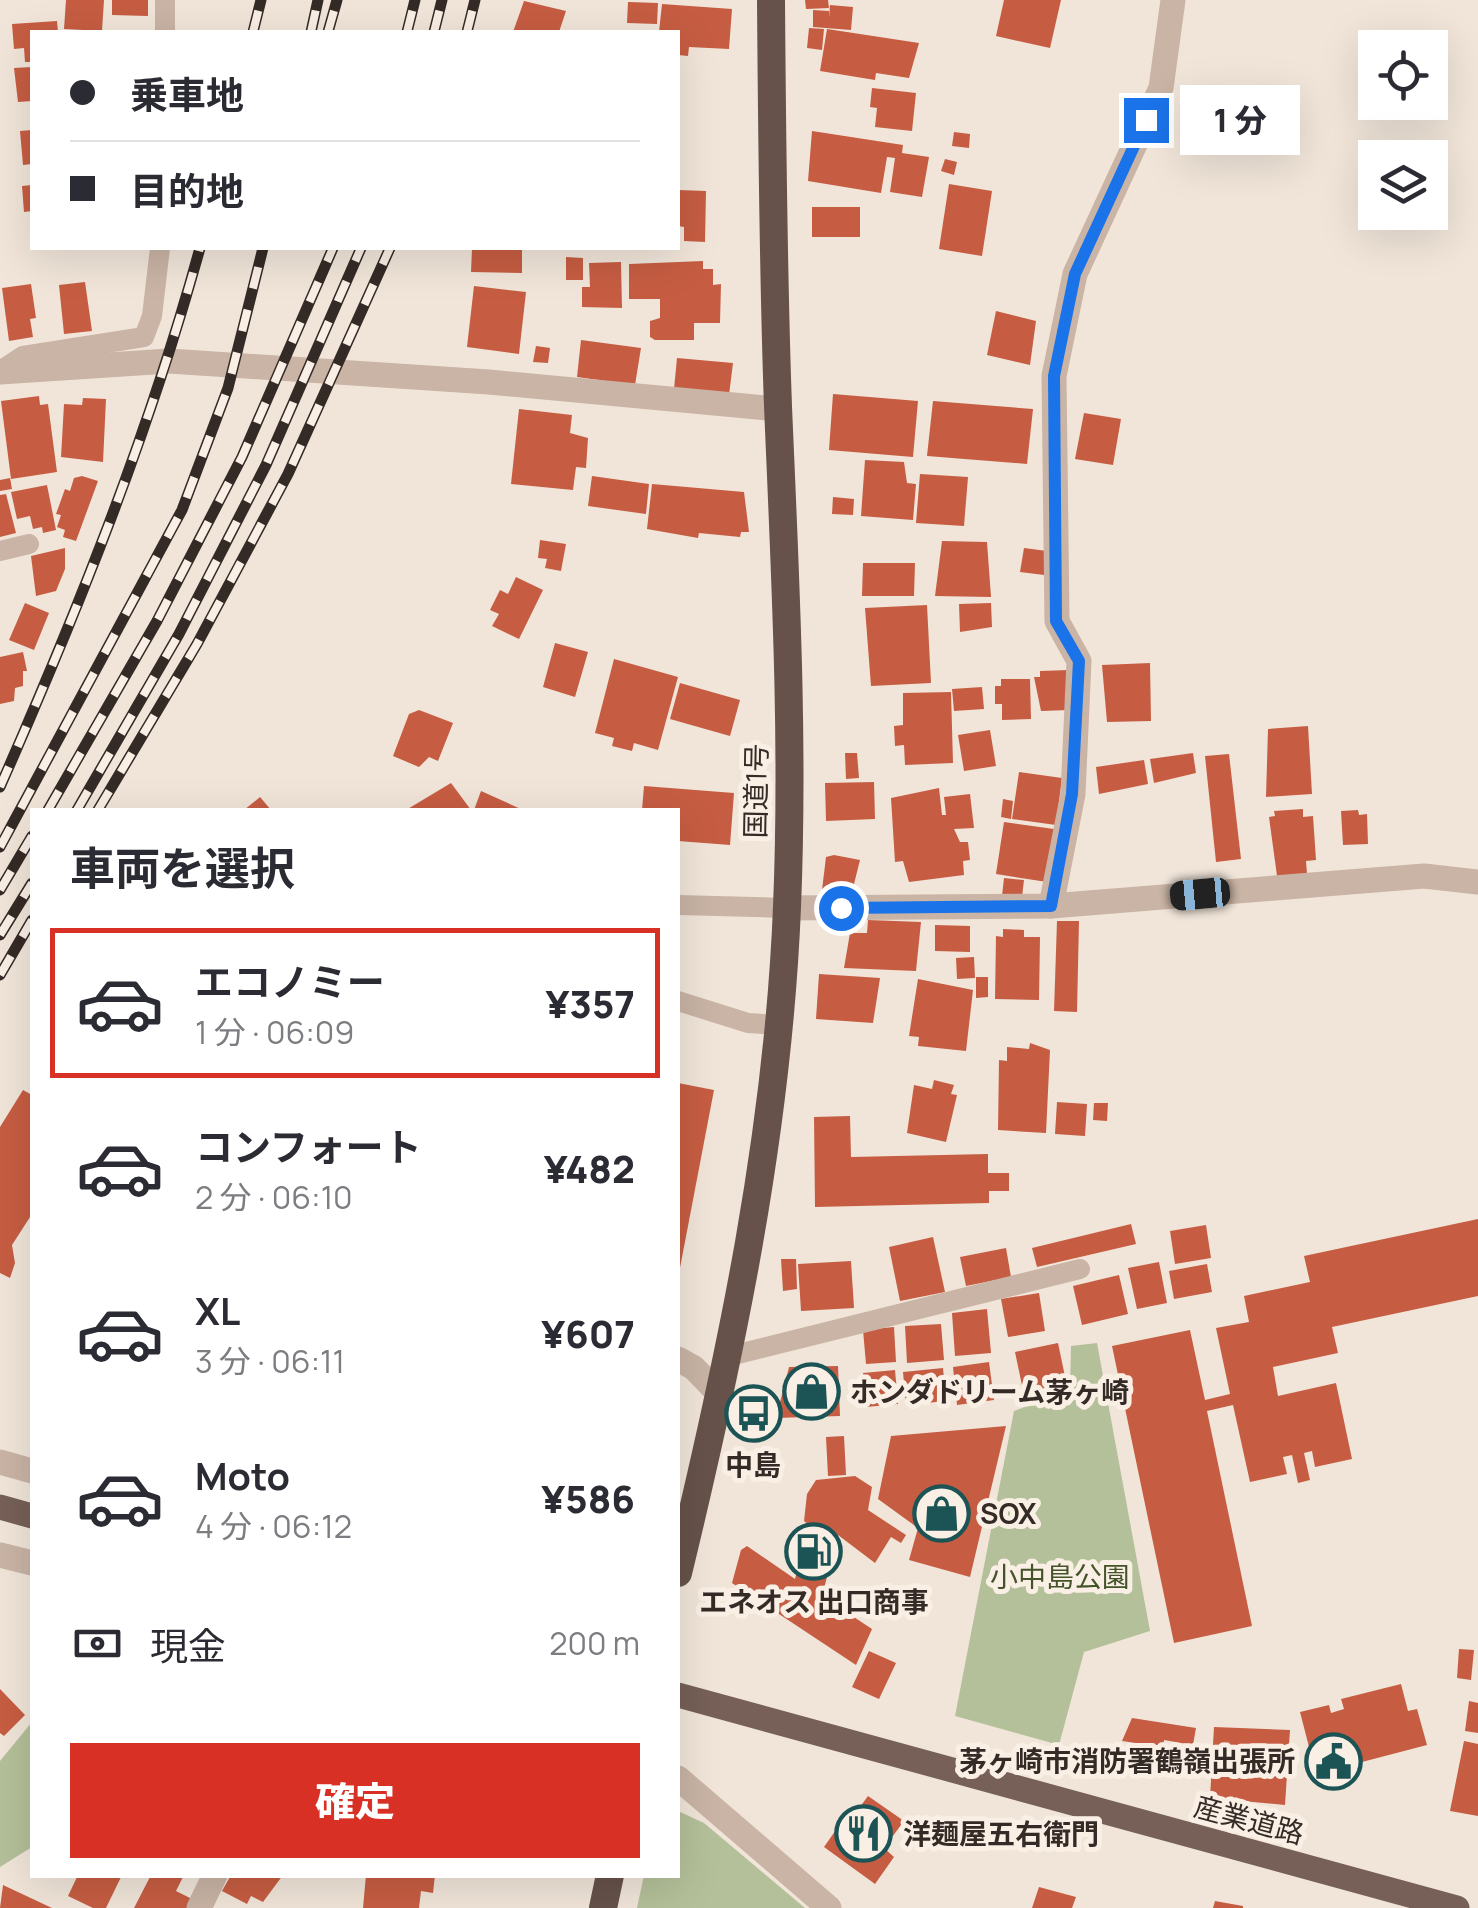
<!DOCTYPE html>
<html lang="ja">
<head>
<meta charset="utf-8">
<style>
  :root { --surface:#fff; --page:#f7f7f7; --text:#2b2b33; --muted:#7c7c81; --line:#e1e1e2; --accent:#d93025 }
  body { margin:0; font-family:Manrope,"Noto Sans JP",sans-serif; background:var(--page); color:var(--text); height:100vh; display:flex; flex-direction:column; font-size:38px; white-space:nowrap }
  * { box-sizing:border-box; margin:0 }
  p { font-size:32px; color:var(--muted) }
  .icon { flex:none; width:55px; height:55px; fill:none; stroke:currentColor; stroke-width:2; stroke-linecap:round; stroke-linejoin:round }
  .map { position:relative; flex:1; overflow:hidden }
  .sheet { position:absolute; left:30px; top:808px; width:650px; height:1070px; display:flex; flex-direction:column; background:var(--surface); border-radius:0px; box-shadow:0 10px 40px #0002 }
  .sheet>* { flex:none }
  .hud { position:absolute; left:30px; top:30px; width:650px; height:220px; border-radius:0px; box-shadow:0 10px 40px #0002; display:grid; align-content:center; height:220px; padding:0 40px; background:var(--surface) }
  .buttons { position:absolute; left:1358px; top:30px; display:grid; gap:20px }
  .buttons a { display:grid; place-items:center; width:90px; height:90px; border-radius:0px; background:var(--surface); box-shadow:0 10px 40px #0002; font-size:50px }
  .end { position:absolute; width:45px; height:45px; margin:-22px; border:12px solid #1a73e8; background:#fff; box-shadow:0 0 0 5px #fff }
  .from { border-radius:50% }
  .bubble { position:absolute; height:70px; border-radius:0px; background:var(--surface); box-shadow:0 10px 40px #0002; font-size:32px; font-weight:800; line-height:70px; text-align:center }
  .car { position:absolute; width:30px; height:60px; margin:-30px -15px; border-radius:12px; box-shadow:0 0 8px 2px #0007; background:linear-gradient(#222 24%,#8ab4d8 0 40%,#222 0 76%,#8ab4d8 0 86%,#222 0) }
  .hud b { display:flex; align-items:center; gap:35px; height:95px; font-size:38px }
  .hud b+b { border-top:2px solid var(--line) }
  .hud i { width:25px; height:25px; background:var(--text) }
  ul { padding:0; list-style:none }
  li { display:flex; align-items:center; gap:30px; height:150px; margin:0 20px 15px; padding:0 20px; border:5px solid transparent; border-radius:0px }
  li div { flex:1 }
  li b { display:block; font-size:38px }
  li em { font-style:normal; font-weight:800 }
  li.selected { border-color:var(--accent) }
  li>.icon { width:90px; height:90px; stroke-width:1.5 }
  h2 { padding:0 40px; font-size:45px; line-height:120px }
  .pay { display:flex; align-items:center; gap:25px; height:110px; padding:0 40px; font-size:38px }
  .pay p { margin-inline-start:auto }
  .primary-button { display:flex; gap:20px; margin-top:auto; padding:20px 40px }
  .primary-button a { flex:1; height:115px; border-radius:0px; background:var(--accent); color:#fff; font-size:40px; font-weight:800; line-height:115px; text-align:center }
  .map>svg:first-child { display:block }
  .green { fill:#b4c099 }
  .building { fill:#c65d42 }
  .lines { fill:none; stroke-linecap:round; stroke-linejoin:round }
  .service { stroke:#c9b4a5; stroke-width:20 }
  .minor { stroke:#c9b4a5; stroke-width:25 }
  .primary { stroke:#766057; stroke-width:25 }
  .trunk { stroke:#66524a; stroke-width:28 }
  .rail-casing { stroke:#342a26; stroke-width:11 }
  .rail { stroke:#f9efe5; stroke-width:8; stroke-dasharray:22; stroke-linecap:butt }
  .route { stroke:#1a73e8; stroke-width:12 }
  .labels { text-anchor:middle; stroke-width:10; stroke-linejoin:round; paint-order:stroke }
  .street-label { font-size:28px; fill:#342a26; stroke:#f9efe5 }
  .poi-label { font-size:28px; font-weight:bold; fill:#342a26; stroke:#f9efe5; text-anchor:start }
  .park-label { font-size:28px; fill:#45532a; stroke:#f9efe5 }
</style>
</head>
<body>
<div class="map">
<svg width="1478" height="1908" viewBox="0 0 1478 1908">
  <rect width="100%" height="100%" fill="#f1e5d9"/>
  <g class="green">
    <polygon points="1097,1343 1150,1631 1084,1652 1059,1745 955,1716 1014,1411 1070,1390 1071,1346"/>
    <polygon points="32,1722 32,1847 0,1867 0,1761"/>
    <polygon points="678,1811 704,1823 805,1908 637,1908 644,1875 678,1875"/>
  </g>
  <g class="building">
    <polygon points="66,0 104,0 102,31 64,29"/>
    <polygon points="112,0 148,0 148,16 112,15"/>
    <polygon points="805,0 828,0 829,8 806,9"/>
    <polygon points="1004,0 1061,0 1050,48 996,36"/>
    <polygon points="524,1 566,11 559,32 513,32"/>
    <polygon points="628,2 658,3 657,24 627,23"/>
    <polygon points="662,4 732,9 729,49 689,47 688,56 678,55 678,32 659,32"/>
    <polygon points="830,5 853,7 851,30 813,27 813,10 829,11 829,18"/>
    <polygon points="57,21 58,32 32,32 32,62 25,62 24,48 14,49 12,24"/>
    <polygon points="809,28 824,29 822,50 807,48"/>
    <polygon points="827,29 919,43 909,78 876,73 875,80 820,71"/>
    <polygon points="32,67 32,101 18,102 14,68"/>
    <polygon points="872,88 916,93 912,131 875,127 877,108 870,107"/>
    <polygon points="32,130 32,164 23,165 20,131"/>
    <polygon points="812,131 903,145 902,153 929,157 922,197 890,192 895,158 887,157 881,193 808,181"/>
    <polygon points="954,132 970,134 969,148 952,146"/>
    <polygon points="945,159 957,162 954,175 941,171"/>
    <polygon points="949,184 992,191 982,256 939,249"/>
    <polygon points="32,185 32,211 24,212 22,186"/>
    <polygon points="678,190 706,191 705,242 684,241 684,227 678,226"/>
    <rect x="812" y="207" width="48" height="30"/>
    <polygon points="472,248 522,248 522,273 471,272"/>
    <polygon points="566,257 583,258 583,280 566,280"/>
    <polygon points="703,261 703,269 713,269 713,285 721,284 720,323 694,323 694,340 655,340 650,337 650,321 660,318 660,299 629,299 629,264"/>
    <polygon points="621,262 622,308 582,307 582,287 590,287 589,263"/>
    <polygon points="85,282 92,331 64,334 59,285"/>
    <polygon points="31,284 36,318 30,319 33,337 9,341 2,288"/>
    <polygon points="474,286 526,292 519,354 467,347"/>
    <polygon points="996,311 1036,321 1030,365 987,355"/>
    <polygon points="581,340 641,348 635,385 577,377"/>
    <polygon points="536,346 550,348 548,363 533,362"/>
    <polygon points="677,358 733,363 729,395 674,389"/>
    <polygon points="833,394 918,401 913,457 829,450"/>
    <polygon points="39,396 40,405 48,404 57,472 11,479 1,401"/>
    <polygon points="83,398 106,399 103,462 61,457 64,404 82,405"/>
    <polygon points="933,401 1033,409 1027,464 927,456"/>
    <polygon points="519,409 572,415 570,433 588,438 586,468 576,467 573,490 511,484"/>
    <polygon points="1084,413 1121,419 1113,465 1075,459"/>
    <polygon points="865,460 904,462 907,483 916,484 913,520 861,516"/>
    <polygon points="920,474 968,477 964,526 916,523"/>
    <polygon points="82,476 98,481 76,541 63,537 65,530 57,527 61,515 56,514 65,489 70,491 74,478"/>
    <polygon points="592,476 649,484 646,514 588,506"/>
    <polygon points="10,478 12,489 0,491 0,480"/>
    <polygon points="652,484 744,492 749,532 741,532 740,537 699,533 698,538 647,529"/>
    <polygon points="47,485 56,530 43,533 42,527 33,529 30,516 17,519 11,492"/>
    <polygon points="6,494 16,533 0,537 0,495"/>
    <polygon points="833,497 854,499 853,515 832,514"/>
    <polygon points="540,540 566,544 561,571 545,568 547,559 538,558"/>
    <polygon points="942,541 987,542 991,597 935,596"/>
    <polygon points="65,548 65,569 56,591 36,596 31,556"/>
    <polygon points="1024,548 1047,551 1044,575 1020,572"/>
    <polygon points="863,563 915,563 914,596 862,596"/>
    <polygon points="516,577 543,590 519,639 492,626 499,614 490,610 500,590 508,594"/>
    <polygon points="25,603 49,613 34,650 9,640"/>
    <polygon points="991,603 992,627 960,632 959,604"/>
    <polygon points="927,605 931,683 871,686 865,608"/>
    <polygon points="555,643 588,652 575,697 543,687"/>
    <polygon points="23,652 27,671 23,671 23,686 15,688 14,701 0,704 0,657"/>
    <polygon points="614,659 678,677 658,750 634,743 632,751 612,746 614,738 595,733"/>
    <polygon points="1150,663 1151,721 1107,722 1102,665"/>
    <polygon points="1069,670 1070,710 1041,711 1034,677 1040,677 1040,671"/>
    <polygon points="1001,679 1030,679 1031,719 1002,720 1002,704 995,704 995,686 1001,686"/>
    <polygon points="680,683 740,700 730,736 670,719"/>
    <polygon points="982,687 984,709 954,711 952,689"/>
    <polygon points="951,692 953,763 905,765 904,745 895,746 894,726 903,725 903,693"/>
    <polygon points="419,710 453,723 438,761 429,757 419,767 393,756 409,714"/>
    <polygon points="1308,726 1312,794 1266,797 1268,729"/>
    <polygon points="990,730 996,766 964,771 958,735"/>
    <polygon points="845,753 857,753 859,778 846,779"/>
    <polygon points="1193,753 1196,773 1154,783 1150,759"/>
    <polygon points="1229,754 1241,859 1216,862 1205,756"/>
    <polygon points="1144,760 1148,784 1099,794 1096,767"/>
    <polygon points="1019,772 1062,778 1056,825 1012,819"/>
    <polygon points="874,782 875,819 826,821 825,783"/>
    <polygon points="451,783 471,810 406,810"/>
    <polygon points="644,786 734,793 730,845 678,841 678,810 642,810"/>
    <polygon points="939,788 942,815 946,815 944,797 970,794 974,828 954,829 960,842 968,842 970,860 963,861 964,875 909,882 903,861 895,862 891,798"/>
    <polygon points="481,791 523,810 474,810"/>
    <polygon points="260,797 271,810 244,810"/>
    <polygon points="1003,799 1013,801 1011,819 1001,817"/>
    <polygon points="1303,809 1303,817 1313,816 1316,860 1306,861 1307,874 1277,876 1269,817 1275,816 1274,811"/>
    <polygon points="1358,810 1359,815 1367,814 1368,844 1343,845 1341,811"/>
    <polygon points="1004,822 1054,829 1047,882 996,874"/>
    <polygon points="834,855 860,860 851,896 822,890 826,857"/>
    <polygon points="1004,878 1024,880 1022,897 1002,896"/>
    <polygon points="868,920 921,922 916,971 844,968 850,933 867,933"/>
    <polygon points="1057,921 1079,921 1077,1012 1054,1011"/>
    <polygon points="935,925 970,926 970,952 935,951"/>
    <polygon points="1003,929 1024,930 1024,937 1040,937 1039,1000 995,999 996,936 1003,937"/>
    <polygon points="974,957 975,978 957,979 956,958"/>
    <polygon points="819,974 880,978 873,1023 816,1019"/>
    <polygon points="976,977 988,977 988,997 976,998"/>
    <polygon points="918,979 973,990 966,1051 918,1046 919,1037 909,1036"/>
    <polygon points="1030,1043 1050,1050 1046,1133 998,1130 999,1060 1007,1061 1007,1047 1029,1049"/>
    <polygon points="934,1080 954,1085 951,1094 957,1095 946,1142 907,1133 914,1085 932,1089"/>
    <polygon points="678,1083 714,1090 679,1273 678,1273"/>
    <polygon points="23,1090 32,1095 32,1214 12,1245 15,1263 10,1278 0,1273 0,1127"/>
    <polygon points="1057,1102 1087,1104 1085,1136 1055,1134"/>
    <polygon points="1094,1103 1108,1103 1107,1121 1093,1120"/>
    <polygon points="850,1116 851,1157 988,1154 988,1173 1009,1173 1009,1191 989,1191 989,1203 815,1207 814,1117"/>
    <polygon points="1478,1219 1478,1296 1332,1327 1338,1353 1273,1367 1278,1396 1336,1383 1352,1459 1315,1467 1312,1451 1304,1453 1310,1480 1298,1483 1292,1455 1283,1457 1287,1474 1250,1482 1233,1405 1207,1411 1252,1626 1174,1643 1112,1346 1190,1330 1205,1400 1230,1394 1216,1328 1249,1322 1244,1296 1310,1282 1304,1256"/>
    <polygon points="1131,1224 1136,1244 1037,1267 1032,1248"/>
    <polygon points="1206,1225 1211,1258 1175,1264 1170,1231"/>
    <polygon points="933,1237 945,1292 900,1301 889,1247"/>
    <polygon points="1006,1248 1011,1277 966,1286 960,1257"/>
    <polygon points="781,1259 796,1259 797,1289 783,1291"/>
    <polygon points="851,1261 854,1308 801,1311 798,1264"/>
    <polygon points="1159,1262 1167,1303 1137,1309 1128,1268"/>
    <polygon points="1207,1264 1212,1292 1174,1299 1169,1271"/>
    <polygon points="1119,1275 1128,1314 1082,1325 1073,1286"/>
    <polygon points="1039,1293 1045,1331 1008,1337 1001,1299"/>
    <polygon points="987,1309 991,1353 955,1356 952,1313"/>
    <polygon points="941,1324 944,1360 907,1363 905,1326"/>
    <polygon points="894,1327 896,1362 866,1364 863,1330"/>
    <polygon points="1058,1343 1067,1386 1024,1395 1015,1352"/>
    <polygon points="989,1362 994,1400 957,1405 953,1367"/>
    <polygon points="838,1366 840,1416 776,1418 789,1367"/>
    <polygon points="943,1368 946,1401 906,1405 903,1372"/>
    <polygon points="895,1370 898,1404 866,1407 863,1373"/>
    <polygon points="1006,1426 970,1577 909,1560 918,1528 878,1499 891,1436"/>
    <polygon points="844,1436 846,1475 828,1476 826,1437"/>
    <polygon points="855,1476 872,1487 868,1510 906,1535 901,1543 891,1537 875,1563 838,1535 822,1596 872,1629 856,1665 732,1583 741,1550 747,1546 795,1579 809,1525 804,1521 807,1494 816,1480"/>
    <polygon points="1459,1649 1474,1650 1471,1680 1457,1678"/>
    <polygon points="869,1651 896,1663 879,1699 852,1687"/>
    <polygon points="1401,1684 1408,1711 1417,1709 1427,1745 1316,1774 1300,1712 1329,1705 1331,1713 1344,1709 1341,1699"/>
    <polygon points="0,1689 25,1715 4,1736 0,1733"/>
    <polygon points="1469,1701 1478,1703 1478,1733 1465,1731"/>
    <polygon points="1132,1718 1196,1728 1193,1745 1164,1740 1163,1747 1122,1741"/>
    <polygon points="1214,1727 1290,1730 1285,1805 1210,1798"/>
    <polygon points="1464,1741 1478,1744 1478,1816 1450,1811"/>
    <polygon points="868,1796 904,1821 884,1848 894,1857 875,1884 824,1847 847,1814 854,1815"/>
    <polygon points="78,1875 121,1877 106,1908 93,1908 68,1896"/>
    <polygon points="151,1875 184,1875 176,1891 192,1899 188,1908 134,1908"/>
    <polygon points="231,1875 283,1875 263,1902 251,1896 247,1904 222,1891"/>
    <polygon points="366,1875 435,1875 433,1893 421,1891 419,1908 363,1908"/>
    <polygon points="3,1885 52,1908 0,1908"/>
    <polygon points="1039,1887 1076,1897 1072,1908 1032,1908"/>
    <polygon points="1215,1901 1243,1906 1243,1908 1213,1908"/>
  </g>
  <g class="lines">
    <g class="service">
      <polyline points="165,32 165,0"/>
      <polyline points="0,371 23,356 144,337 152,316 160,248"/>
      <polyline points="0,551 29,544"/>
      <polyline points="678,905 787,908"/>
      <polyline points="678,1001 748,1023 778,1025"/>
      <polyline points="730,1356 1080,1269"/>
    </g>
    <g class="minor">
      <polyline points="0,372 169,361 489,382 778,409"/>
      <polyline points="1051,906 1073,794 1079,661 1057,621 1054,376 1075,274 1161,88 1173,0"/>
      <polyline points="787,908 1051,906 1424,876 1478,882"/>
      <polyline points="678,1359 694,1368 721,1396"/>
      <polyline points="0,1462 32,1471"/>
      <polyline points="0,1555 32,1563"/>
      <polyline points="678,1778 829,1908"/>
      <polyline points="199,1908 215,1875"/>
    </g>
    <g class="primary">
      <polyline points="0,1507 32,1516"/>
      <polyline points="678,1695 1457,1908"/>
    </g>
    <g class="trunk">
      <path d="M678 1573C731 1354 778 1133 787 907 794 739 785 573 778 406 773 271 772 135 771 0"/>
      <polyline points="603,1908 610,1875"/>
    </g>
    <defs>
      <g id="rail">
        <polyline points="253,32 261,0"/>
        <polyline points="311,32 318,0"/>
        <polyline points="328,32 337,0"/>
        <polyline points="407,32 415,0"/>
        <polyline points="434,32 442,0"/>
        <polyline points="467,32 475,0"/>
        <path d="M0 787C78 610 149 433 200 248"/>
        <polyline points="48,810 157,621 242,457 333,248"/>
        <polyline points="77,810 179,634 266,465 361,248"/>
        <polyline points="98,810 197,644 288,474 390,248"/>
        <polyline points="0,847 182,510 228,388 263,248"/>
        <polyline points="0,890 32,836"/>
        <polyline points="0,935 32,883"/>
        <polyline points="0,975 32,920"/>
      </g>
    </defs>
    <use href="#rail" class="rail-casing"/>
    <use href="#rail" class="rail"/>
  </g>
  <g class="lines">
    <polyline class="route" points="841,908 1051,906 1072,794 1079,661 1056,621 1054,376 1075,274 1146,120"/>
  </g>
  <defs>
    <symbol id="shop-ring" viewBox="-11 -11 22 22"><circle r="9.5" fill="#f9efe5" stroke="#1c5456" stroke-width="1.5"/><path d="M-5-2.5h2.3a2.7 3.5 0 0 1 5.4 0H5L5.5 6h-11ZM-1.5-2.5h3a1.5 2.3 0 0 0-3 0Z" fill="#1c5456"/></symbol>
    <symbol id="bus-ring" viewBox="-11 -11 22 22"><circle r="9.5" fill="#f9efe5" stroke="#1c5456" stroke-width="1.5"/><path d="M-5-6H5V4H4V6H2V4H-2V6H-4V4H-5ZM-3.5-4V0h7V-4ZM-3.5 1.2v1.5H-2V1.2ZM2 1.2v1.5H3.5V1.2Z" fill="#1c5456"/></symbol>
    <symbol id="fuel-ring" viewBox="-11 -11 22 22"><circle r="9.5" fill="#f9efe5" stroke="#1c5456" stroke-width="1.5"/><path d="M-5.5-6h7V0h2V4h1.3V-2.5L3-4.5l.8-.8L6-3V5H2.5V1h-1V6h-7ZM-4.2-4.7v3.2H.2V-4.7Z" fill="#1c5456"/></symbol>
    <symbol id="civic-ring" viewBox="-11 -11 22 22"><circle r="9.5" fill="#f9efe5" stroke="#1c5456" stroke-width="1.5"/><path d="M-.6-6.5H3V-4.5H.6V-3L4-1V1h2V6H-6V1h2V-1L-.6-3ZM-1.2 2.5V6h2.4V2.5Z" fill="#1c5456"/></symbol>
    <symbol id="restaurant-ring" viewBox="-11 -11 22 22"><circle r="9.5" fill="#f9efe5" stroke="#1c5456" stroke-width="1.5"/><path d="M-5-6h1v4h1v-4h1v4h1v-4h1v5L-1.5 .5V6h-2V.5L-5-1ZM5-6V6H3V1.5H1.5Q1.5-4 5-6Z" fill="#1c5456"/></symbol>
  </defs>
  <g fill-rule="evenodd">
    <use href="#shop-ring" x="780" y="1360" width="63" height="63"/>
    <use href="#bus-ring" x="722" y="1382" width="63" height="63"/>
    <use href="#shop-ring" x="910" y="1482" width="63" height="63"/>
    <use href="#fuel-ring" x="782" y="1520" width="63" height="63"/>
    <use href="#civic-ring" x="1302" y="1730" width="63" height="63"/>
    <use href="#restaurant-ring" x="832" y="1802" width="63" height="63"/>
  </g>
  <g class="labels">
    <g class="street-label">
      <text transform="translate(756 791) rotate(-89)" y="10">国道1号</text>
      <text transform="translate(1249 1820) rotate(15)" y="10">産業道路</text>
    </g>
    <g class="poi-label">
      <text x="850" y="1402">ホンダドリーム茅ヶ崎</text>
      <text x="753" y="1475" text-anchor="middle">中島</text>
      <text x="980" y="1524">SOX</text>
      <text x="814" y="1612" text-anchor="middle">エネオス 出口商事</text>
      <text x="1295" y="1771" text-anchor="end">茅ヶ崎市消防署鶴嶺出張所</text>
      <text x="903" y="1844">洋麺屋五右衛門</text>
    </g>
    <g class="park-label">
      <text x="1060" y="1587">小中島公園</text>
    </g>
  </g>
</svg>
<div class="buttons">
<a><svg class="icon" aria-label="locate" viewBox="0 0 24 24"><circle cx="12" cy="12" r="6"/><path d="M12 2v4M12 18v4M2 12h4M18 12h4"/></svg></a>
<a><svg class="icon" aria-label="layers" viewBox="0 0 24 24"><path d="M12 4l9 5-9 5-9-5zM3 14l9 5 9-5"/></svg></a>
</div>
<i class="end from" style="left:841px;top:908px"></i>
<i class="end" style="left:1146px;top:120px"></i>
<div class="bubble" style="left:1180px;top:85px;width:120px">1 分</div>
<i class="car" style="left:1200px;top:894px;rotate:265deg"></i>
<div class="hud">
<b><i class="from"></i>乗車地</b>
<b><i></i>目的地</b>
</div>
<section class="sheet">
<h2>車両を選択</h2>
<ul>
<li class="selected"><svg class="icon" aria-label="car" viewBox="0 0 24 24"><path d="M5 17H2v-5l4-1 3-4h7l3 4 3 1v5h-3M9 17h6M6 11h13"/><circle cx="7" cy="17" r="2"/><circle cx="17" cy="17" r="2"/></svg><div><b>エコノミー</b><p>1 分 · 06:09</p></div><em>¥357</em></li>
<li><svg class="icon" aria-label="car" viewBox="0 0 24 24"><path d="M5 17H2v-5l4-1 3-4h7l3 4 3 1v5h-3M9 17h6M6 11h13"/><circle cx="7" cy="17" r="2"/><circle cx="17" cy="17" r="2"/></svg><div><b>コンフォート</b><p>2 分 · 06:10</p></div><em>¥482</em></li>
<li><svg class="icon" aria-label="car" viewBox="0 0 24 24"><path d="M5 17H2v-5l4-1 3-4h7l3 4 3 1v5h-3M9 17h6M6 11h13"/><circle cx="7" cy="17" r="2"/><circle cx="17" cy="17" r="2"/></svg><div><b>XL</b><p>3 分 · 06:11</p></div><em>¥607</em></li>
<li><svg class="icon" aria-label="car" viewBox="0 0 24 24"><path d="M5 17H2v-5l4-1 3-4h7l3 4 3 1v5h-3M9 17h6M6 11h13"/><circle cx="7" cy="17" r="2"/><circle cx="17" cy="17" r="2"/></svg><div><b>Moto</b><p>4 分 · 06:12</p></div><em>¥586</em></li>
</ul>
<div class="pay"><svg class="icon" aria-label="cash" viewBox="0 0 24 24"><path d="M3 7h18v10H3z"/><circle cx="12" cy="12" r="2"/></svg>現金<p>200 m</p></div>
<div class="primary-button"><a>確定</a></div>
</section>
</div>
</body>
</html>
